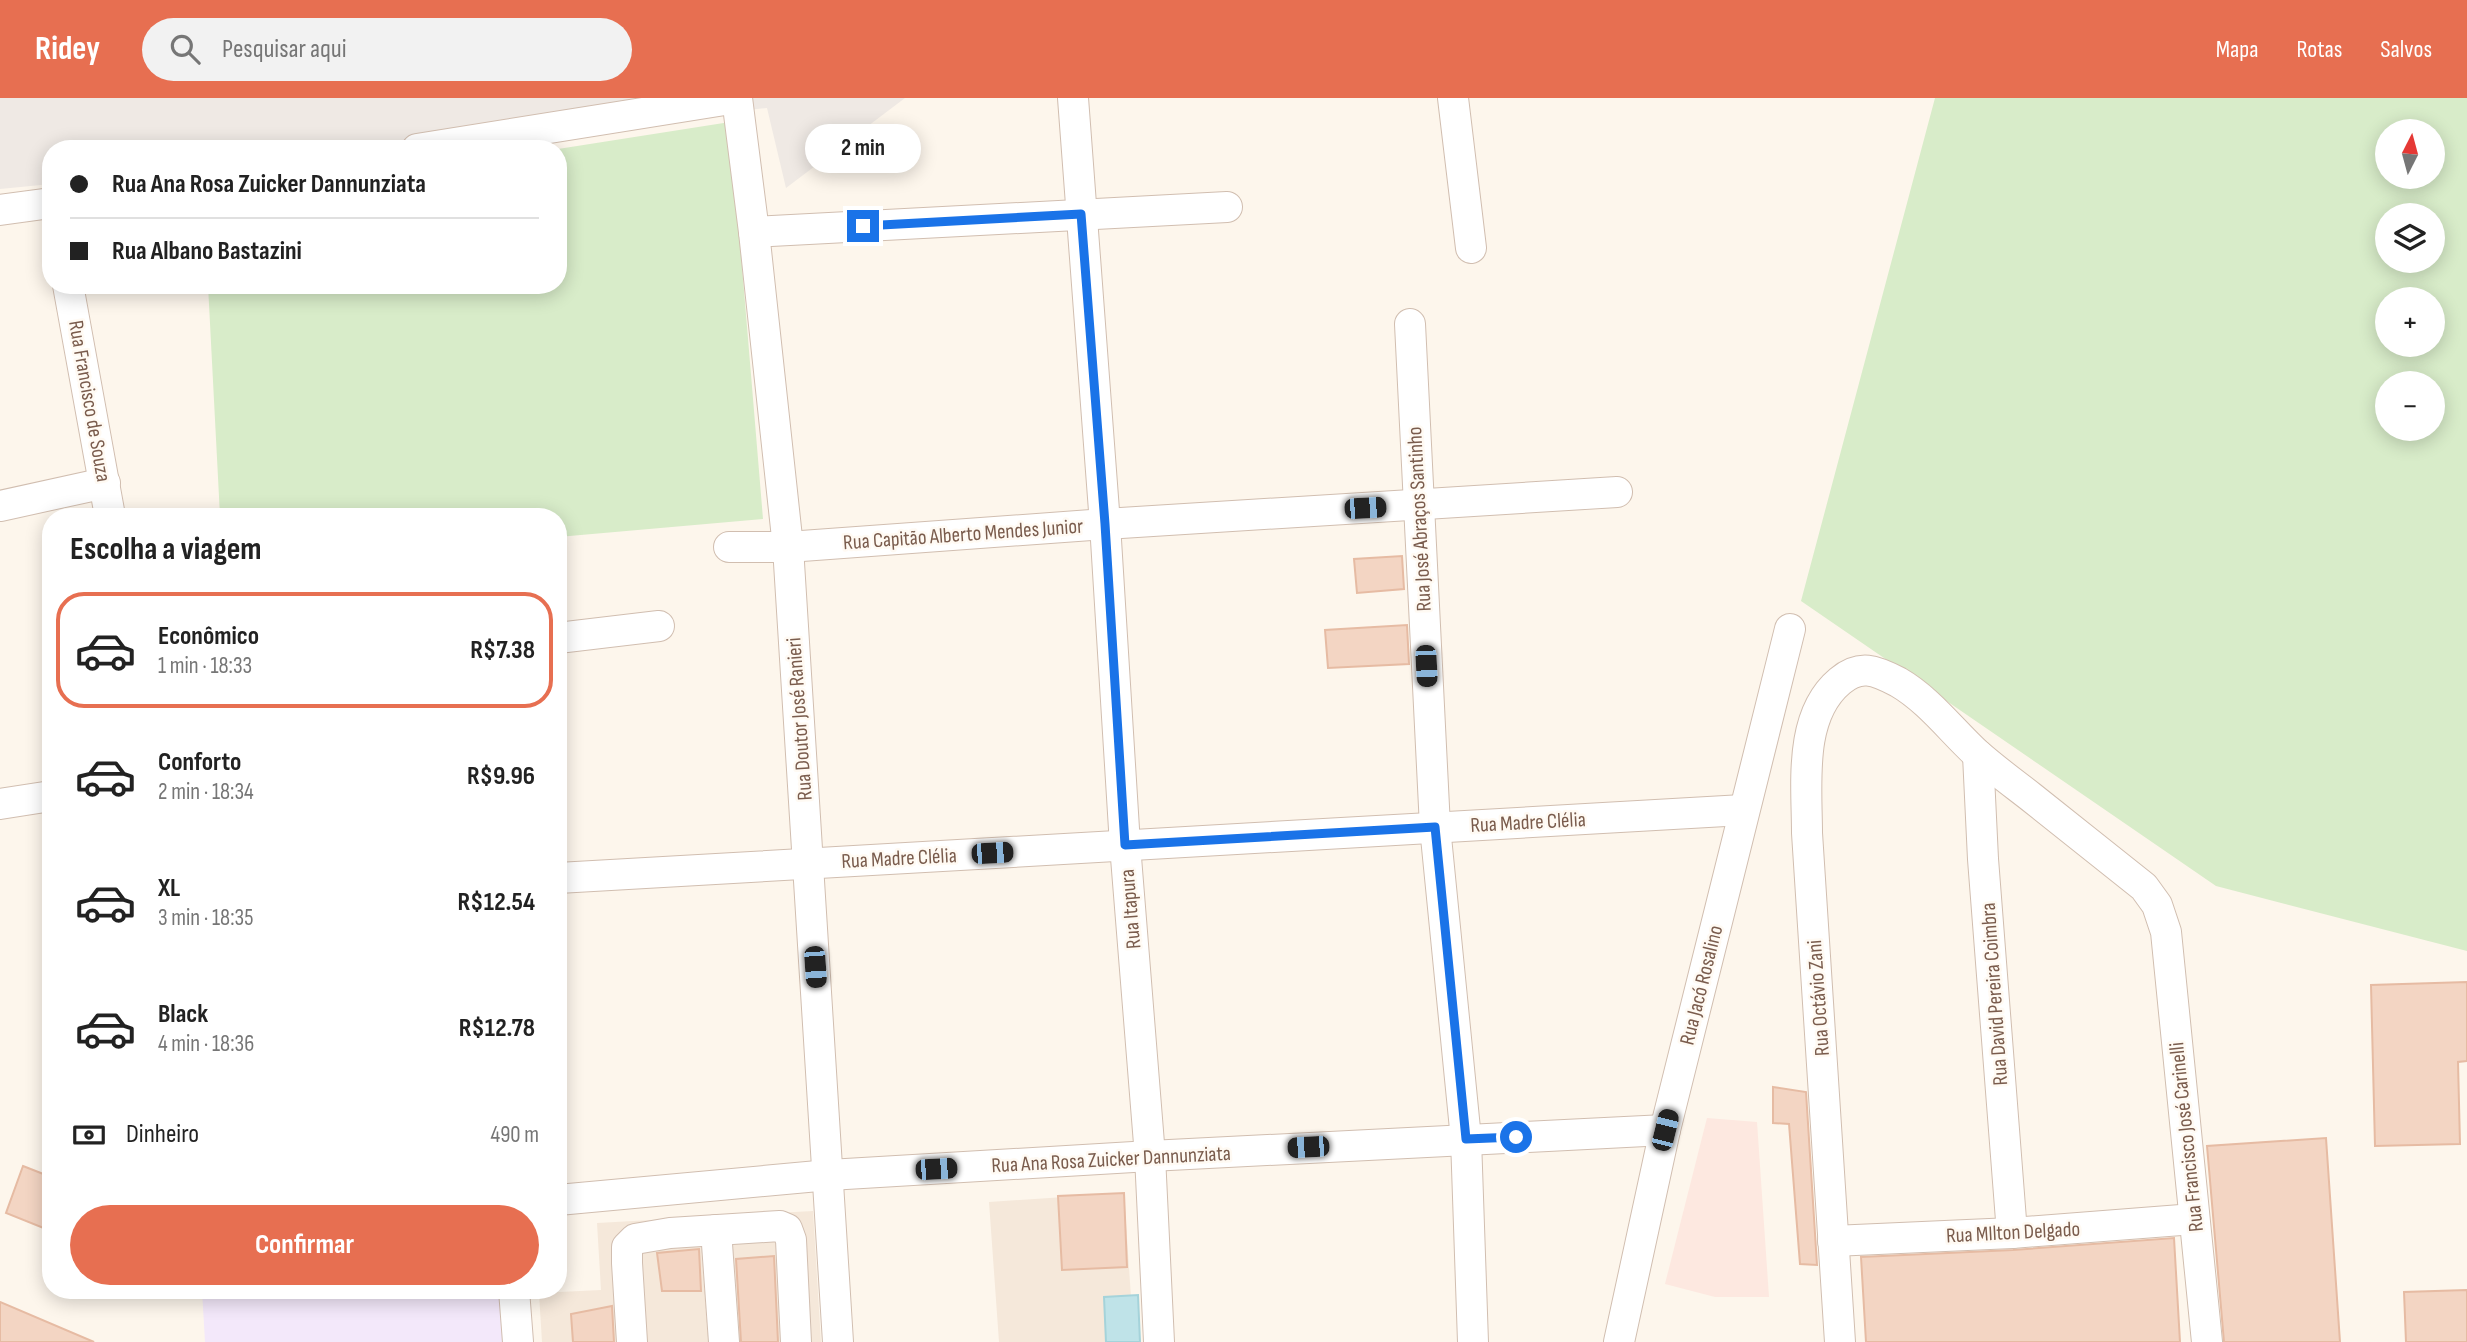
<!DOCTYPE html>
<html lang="pt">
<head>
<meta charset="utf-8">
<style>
  :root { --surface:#fff; --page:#f2f2f2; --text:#222; --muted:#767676; --line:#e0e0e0; --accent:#e76f51 }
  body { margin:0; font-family:"Sofia Sans Condensed",sans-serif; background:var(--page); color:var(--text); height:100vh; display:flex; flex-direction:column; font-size:26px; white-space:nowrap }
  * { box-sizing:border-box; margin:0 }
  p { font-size:23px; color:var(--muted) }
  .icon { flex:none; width:38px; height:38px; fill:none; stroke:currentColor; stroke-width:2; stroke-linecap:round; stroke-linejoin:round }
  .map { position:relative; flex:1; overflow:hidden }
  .details { position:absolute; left:42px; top:410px; width:525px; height:791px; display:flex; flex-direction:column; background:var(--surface); border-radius:28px; box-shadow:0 4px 18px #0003 }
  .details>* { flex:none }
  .hud { position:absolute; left:42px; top:42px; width:525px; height:154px; border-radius:28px; box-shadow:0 4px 18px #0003; display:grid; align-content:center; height:154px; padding:0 28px; background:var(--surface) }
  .needle { width:46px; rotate:6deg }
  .tools { position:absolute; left:2375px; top:21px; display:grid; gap:14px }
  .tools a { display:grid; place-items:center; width:70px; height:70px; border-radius:50%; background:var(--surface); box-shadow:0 4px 18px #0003; font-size:35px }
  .end { position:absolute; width:32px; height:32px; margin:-16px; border:9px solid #1a73e8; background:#fff; box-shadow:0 0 0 4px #fff }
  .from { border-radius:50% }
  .bubble { position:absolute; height:49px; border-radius:24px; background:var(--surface); box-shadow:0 4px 18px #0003; font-size:23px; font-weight:700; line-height:49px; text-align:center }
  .car { position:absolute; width:21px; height:42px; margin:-21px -10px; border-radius:9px; box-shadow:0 0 5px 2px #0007; background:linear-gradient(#222 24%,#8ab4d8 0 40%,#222 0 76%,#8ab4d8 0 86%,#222 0) }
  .hud b { display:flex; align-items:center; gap:24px; height:66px; font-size:26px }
  .hud b+b { border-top:2px solid var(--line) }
  .hud i { width:18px; height:18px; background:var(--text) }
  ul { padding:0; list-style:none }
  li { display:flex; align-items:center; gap:21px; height:116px; margin:0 14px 10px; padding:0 14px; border:4px solid transparent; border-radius:28px }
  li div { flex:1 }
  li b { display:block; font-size:26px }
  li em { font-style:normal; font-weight:700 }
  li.current { border-color:var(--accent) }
  li>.icon { width:63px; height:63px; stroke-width:1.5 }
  h2 { padding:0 28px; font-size:32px; line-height:84px }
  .pay { display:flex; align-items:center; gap:18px; height:77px; padding:0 28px; font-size:26px }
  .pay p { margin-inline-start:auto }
  .primary-button { display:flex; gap:14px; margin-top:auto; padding:14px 28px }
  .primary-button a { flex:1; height:80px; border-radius:42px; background:var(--accent); color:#fff; font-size:28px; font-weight:700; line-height:80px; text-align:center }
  header { display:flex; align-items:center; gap:42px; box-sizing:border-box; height:98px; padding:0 35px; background:var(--accent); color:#fff }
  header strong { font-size:33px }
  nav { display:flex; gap:38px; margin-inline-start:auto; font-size:24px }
  .search { width:490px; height:63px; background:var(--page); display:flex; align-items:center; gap:18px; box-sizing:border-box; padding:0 24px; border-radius:38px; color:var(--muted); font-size:26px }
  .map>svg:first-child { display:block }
  .residential { fill:#f5e8da }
  .commercial { fill:#fde8e0 }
  .industrial { fill:#efe9e4 }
  .education { fill:#f3e8fa }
  .green { fill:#d8ecc9; fill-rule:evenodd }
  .water { fill:#bfe3e8; stroke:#a5d3da; stroke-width:2 }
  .building { fill:#f3d5c3; stroke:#e6bba3; stroke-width:2 }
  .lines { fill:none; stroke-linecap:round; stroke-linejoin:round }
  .minor-casing { stroke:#d1beb0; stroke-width:32 }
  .minor { stroke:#fff; stroke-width:30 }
  .route { stroke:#1a73e8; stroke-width:9 }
  .labels { text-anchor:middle; stroke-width:5; stroke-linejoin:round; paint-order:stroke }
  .street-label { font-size:21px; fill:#7a5c4d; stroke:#fffaf3 }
</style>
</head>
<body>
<header>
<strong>Ridey</strong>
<div class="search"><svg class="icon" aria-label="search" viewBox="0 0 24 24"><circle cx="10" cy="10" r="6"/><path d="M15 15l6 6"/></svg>Pesquisar aqui</div>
<nav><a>Mapa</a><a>Rotas</a><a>Salvos</a></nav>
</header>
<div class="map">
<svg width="2467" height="1244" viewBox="0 0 2467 1244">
  <rect width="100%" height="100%" fill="#fdf6ec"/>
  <g class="residential">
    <polygon points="1124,1095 1134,1244 999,1244 989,1104"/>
    <polygon points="813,1113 821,1244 542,1244 539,1195 601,1192 597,1125"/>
  </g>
  <polygon class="commercial" points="1707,1020 1757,1024 1769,1199 1715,1199 1665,1186"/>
  <polygon class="industrial" points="0,0 905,0 786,90 767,10 383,51 51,51 51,86 0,91"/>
  <polygon class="education" points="202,1192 500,1192 504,1244 205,1244"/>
  <g class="green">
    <path d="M1935 0H2467V853L2216 788 1801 503ZM2387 33H2432V79H2387ZM2387 117H2432V163H2387ZM2387 201H2432V247H2387ZM2387 285H2432V331H2387Z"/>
    <polygon points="730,24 763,421 558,439 558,418 220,418 208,187 558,187 558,51"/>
  </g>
  <polygon class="water" points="1138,1197 1140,1244 1106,1244 1104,1199"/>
  <g class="building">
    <polygon points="1402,458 1404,491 1357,495 1354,461"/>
    <polygon points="1407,527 1409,566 1328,570 1325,532"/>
    <polygon points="2467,884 2467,963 2458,964 2460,1046 2375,1048 2371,887"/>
    <polygon points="1773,989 1806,994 1817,1167 1800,1166 1789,1026 1773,1025"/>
    <polygon points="2326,1040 2340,1244 2224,1244 2207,1048"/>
    <polygon points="23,1068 51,1079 51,1133 6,1115"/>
    <polygon points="1124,1095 1127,1169 1062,1172 1058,1098"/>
    <polygon points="2174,1140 2180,1244 1866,1244 1861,1159 2013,1152"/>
    <polygon points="699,1151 701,1193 662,1193 657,1155"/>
    <polygon points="774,1158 778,1244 741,1244 736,1161"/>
    <polygon points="2467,1192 2467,1244 2406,1244 2404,1194"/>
    <polygon points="0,1204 94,1244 0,1244"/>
    <polygon points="612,1208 614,1244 573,1244 571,1216"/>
  </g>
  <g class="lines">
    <defs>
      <g id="minor">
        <polyline points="737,0 754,134 788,449 838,1244"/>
        <polyline points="1073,0 1105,426 1125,747 1150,1058 1159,1244"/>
        <polyline points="1453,0 1471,150"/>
        <polyline points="417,51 737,0"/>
        <polyline points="0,112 51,105"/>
        <polyline points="754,134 1227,109"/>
        <polyline points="68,187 110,418"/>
        <polyline points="1410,226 1435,729 1466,1041 1473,1244"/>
        <polyline points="0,408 105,385"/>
        <polyline points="729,449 788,449 1105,426 1617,394"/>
        <polyline points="558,540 659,528"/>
        <polyline points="1978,657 1983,761 2012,1135"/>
        <polyline points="0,706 51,698"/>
        <polyline points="558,780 1743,712"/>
        <polyline points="558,1102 829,1077 1150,1058 1665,1032"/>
        <polyline points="716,1132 724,1244"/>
        <polyline points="1833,1143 2012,1135 2194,1121"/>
        <polyline points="514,1192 518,1244"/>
        <polyline points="632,1244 627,1165 627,1149 635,1141 670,1135 780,1128 787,1131 791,1142 796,1244"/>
        <polyline points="1619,1244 1665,1032 1790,531"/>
        <path d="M1840 1244 1807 735C1807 687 1798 618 1840 583 1860 566 1875 572 1898 584 1929 602 1951 632 1977 656 1994 671 2013 685 2031 699 2069 729 2106 759 2144 789L2157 807 2166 834 2207 1244"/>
      </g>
    </defs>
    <use href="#minor" class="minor-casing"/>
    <use href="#minor" class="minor"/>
  </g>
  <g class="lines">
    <polyline class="route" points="863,128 1081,116 1105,426 1125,747 1435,729 1466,1041 1516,1039"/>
  </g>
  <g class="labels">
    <g class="street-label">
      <text transform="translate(90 303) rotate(80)" y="7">Rua Francisco de Souza</text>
      <text transform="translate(1419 421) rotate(-93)" y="7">Rua José Abraços Santinho</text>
      <text transform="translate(963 436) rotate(-4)" y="7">Rua Capitão Alberto Mendes Junior</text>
      <text transform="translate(799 621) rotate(-94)" y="7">Rua Doutor José Ranieri</text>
      <text transform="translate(1528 724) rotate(-3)" y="7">Rua Madre Clélia</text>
      <text transform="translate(899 760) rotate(-3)" y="7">Rua Madre Clélia</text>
      <text transform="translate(1130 811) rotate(-95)" y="7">Rua Itapura</text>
      <text transform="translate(1701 887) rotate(-76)" y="7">Rua Jacó Rosalino</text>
      <text transform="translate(1994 896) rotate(-94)" y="7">Rua David Pereira Coimbra</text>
      <text transform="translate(1818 900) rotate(-94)" y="7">Rua Octávio Zani</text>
      <text transform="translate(2186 1039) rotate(-96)" y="7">Rua Francisco José Carinelli</text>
      <text transform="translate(1111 1061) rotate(-3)" y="7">Rua Ana Rosa Zuicker Dannunziata</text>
      <text transform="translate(2013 1134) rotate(-3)" y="7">Rua MIlton Delgado</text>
    </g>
  </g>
</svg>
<div class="tools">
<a><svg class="needle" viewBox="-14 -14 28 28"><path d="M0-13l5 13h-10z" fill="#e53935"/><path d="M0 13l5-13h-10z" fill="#767676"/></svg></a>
<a><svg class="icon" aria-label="layers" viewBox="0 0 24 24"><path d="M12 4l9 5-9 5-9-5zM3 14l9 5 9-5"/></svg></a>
<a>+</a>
<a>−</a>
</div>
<i class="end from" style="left:1516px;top:1039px"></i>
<i class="end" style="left:863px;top:128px"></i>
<div class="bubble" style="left:805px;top:26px;width:116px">2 min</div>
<i class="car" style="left:1365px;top:410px;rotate:87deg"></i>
<i class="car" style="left:1426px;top:568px;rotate:177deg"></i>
<i class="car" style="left:992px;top:755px;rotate:87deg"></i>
<i class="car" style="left:815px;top:869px;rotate:176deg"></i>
<i class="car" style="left:1665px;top:1032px;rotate:14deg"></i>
<i class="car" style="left:1308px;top:1049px;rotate:267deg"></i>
<i class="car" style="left:936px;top:1071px;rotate:87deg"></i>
<div class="hud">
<b><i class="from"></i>Rua Ana Rosa Zuicker Dannunziata</b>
<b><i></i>Rua Albano Bastazini</b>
</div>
<section class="details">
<h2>Escolha a viagem</h2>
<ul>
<li class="current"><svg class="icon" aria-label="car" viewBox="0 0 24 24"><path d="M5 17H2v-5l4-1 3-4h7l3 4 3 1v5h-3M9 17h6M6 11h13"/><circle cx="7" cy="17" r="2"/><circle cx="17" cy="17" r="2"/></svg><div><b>Econômico</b><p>1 min · 18:33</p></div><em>R$7.38</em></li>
<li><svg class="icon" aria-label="car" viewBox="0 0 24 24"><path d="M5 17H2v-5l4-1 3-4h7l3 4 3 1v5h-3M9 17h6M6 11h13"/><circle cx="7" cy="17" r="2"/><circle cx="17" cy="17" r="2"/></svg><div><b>Conforto</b><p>2 min · 18:34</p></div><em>R$9.96</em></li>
<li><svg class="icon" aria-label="car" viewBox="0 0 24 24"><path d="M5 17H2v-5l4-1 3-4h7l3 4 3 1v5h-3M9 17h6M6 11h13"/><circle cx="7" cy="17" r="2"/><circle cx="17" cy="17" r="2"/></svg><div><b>XL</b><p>3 min · 18:35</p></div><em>R$12.54</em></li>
<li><svg class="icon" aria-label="car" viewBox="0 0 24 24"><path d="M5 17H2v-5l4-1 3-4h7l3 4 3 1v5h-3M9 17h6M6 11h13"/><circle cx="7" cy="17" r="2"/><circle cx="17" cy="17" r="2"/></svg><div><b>Black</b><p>4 min · 18:36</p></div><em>R$12.78</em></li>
</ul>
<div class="pay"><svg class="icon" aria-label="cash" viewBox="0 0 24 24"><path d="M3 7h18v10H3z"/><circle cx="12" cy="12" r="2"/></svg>Dinheiro<p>490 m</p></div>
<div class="primary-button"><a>Confirmar</a></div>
</section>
</div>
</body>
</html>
